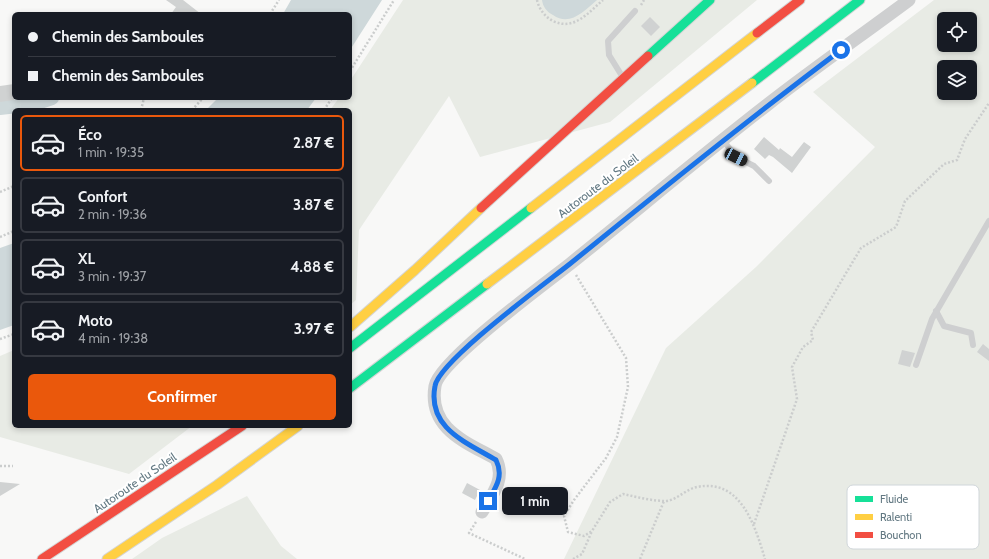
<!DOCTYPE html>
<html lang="fr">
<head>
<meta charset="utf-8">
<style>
  :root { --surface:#171b24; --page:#242831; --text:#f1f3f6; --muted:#9ea1a6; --line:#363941; --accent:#ea580c }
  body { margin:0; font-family:Cabin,sans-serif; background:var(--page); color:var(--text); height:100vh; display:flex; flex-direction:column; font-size:15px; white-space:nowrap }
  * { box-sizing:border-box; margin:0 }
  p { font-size:13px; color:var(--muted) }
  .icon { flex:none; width:22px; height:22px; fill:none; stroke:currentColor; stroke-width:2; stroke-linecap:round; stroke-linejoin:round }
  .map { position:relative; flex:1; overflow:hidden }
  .details { position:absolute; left:12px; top:108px; width:340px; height:320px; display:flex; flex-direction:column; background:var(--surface); border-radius:6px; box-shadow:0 2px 6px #0003 }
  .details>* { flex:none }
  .top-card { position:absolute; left:12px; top:12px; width:340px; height:88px; border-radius:6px; box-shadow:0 2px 6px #0003; display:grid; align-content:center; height:88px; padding:0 16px; background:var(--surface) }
  .fabs { position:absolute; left:937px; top:12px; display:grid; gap:8px }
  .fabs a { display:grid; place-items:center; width:40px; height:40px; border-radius:6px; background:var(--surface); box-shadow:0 2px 6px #0003; font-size:20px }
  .end { position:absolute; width:18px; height:18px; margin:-9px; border:5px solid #1a73e8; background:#fff; box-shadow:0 0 0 2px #fff }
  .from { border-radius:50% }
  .bubble { position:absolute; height:28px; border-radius:6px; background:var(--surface); box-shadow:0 2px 6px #0003; font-size:13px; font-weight:800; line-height:28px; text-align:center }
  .car { position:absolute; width:12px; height:24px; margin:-12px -6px; border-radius:5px; box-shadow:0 0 3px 1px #0007; background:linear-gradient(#222 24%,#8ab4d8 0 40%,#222 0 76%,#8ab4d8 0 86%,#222 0) }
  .top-card b { display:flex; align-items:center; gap:14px; height:38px; font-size:15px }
  .top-card b+b { border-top:1px solid var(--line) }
  .top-card i { width:10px; height:10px; background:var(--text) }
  ul { padding:7px 0 0; list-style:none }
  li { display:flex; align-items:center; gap:12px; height:56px; margin:0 8px 6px; padding:0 8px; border:2px solid var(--line); border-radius:6px }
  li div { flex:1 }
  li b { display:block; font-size:15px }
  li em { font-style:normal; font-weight:800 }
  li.active { border-color:var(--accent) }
  li>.icon { width:36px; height:36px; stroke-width:1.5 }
  .cta { display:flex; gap:8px; margin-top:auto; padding:8px 16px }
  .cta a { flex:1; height:46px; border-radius:6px; background:var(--accent); color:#fff; font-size:16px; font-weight:800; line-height:46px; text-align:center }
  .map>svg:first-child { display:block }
  .green { fill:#e8ebe5; fill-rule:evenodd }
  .water { fill:#ced8da }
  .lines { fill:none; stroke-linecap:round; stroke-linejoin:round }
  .canal { stroke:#ced8da; stroke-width:14 }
  .building { fill:#d0d2d2 }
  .fast-casing { stroke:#d4d5d5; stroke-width:11 }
  .slow-casing { stroke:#d4d5d5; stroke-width:11 }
  .jam-casing { stroke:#d4d5d5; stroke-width:11 }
  .path { stroke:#cbcdcd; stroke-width:2.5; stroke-dasharray:2 2; stroke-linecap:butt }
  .lane { stroke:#cecfd0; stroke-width:6 }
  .street { stroke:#cecfd0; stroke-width:13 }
  .fast { stroke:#16e098; stroke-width:9 }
  .slow { stroke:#ffcf43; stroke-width:9 }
  .jam { stroke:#f24e42; stroke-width:9 }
  .route { stroke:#1a73e8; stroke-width:5 }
  .labels { text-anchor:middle; stroke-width:4; stroke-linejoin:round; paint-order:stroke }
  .street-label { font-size:12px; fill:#627882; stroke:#fff }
  .key { fill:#fff; stroke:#d0d6da; stroke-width:1 }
  .key-label { font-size:11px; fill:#627882 }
</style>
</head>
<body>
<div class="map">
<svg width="989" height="559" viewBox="0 0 989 559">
  <rect width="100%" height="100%" fill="#f8f8f7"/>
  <g class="green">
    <polygon points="403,0 757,0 610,122 480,157 449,96 359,230 356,300 350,305 350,110 330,110 339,98 350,98 350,81"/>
    <path d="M934 0H989V559H564L666 348 756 267 875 147 813 92ZM944 19H970V45H944ZM944 67H970V93H944Z"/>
    <polygon points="14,350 14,426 192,426 129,474 0,437 0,356"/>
    <polygon points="247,496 281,546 297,559 132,559 162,538"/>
  </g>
  <g class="water">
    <polygon points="291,0 382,0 350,50 350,14 283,14"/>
    <path d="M542 0H597C584 11 570 27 553 15 547 12 543 7 542 0Z"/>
    <polygon points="218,98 316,98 307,110 206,110"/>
    <polygon points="14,243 14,325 0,330 0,248"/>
  </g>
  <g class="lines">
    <polyline class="canal" points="0,108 34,104 52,98"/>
  </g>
  <g class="building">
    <polygon points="166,0 183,0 201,14 171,14 176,7"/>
    <polygon points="650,17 660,27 651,36 641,26"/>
    <polygon points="14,84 14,100 0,102 0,86"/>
    <polygon points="764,137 779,150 780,148 792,157 804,142 811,147 792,173 773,157 769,155 765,159 754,149"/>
    <polygon points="983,344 989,349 989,361 977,352"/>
    <polygon points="902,350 915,353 910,367 898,364"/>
    <polygon points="0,482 20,484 0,496"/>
    <polygon points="467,483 480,490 475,500 462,493"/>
  </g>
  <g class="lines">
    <defs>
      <g id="fast">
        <polyline points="648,56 710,0"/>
        <polyline points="752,83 860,0"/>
        <polyline points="350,348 531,208"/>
        <polyline points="350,388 487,284"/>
      </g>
      <g id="slow">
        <polyline points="531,208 757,33"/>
        <polyline points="487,284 752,83"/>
        <polyline points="350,327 415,270 481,208"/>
        <polyline points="107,559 217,485 298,426"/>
      </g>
      <g id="jam">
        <polyline points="757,33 800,0"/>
        <polyline points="481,208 648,56"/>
        <polyline points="42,559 242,426"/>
      </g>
    </defs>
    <use href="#fast" class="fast-casing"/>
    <use href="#slow" class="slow-casing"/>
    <use href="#jam" class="jam-casing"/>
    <g class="path">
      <path d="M537 0C539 9 545 17 553 21 574 31 588 13 603 0"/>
      <polyline points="641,5 644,0"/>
      <polyline points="270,14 279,0"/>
      <polyline points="350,71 394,0"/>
      <polyline points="141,110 144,98"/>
      <polyline points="192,110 203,98"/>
      <polyline points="324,110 332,98"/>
      <polyline points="0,192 14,186"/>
      <polyline points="0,237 14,231"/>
      <path d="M576 275 626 358 628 387 617 437 606 458 574 500 564 516 568 532 584 536 592 531 610 502 623 494C637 497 652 501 666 501 677 500 686 489 697 487 741 478 755 526 765 559"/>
      <polyline points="0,339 14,334"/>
      <polyline points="0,466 13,466"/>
      <polyline points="476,522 469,533 525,559"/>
      <polyline points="754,524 797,399 792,367 803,347 813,340 811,332 861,248 896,227 905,201 944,164 957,160 965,139 989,103"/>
      <polyline points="573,559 582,554 592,531"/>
      <polyline points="640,559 664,501"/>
    </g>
    <g class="lane">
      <polyline points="622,76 609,55 608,41 635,11"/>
      <polyline points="723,140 736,157 754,166 769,181"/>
      <polyline points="936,311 944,326 971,333 973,345"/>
      <polyline points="916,365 932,319 989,221"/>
    </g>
    <path class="street" d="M482 512C492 495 506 479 496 459 466 442 428 429 435 386 439 361 546 283 570 264 636 211 700 157 767 105 813 69 862 35 909 0"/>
    <use href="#fast" class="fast"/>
    <use href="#slow" class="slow"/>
    <use href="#jam" class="jam"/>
  </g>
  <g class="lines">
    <path class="route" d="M488 501C496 487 504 476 496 460 466 442 427 428 435 386 439 361 546 283 571 263 660 191 749 119 841 50"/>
  </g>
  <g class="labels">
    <g class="street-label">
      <text transform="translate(598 186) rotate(-37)" y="4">Autoroute du Soleil</text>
      <text transform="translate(135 483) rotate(-34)" y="4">Autoroute du Soleil</text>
    </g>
  </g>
  <rect x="847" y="485" width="132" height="64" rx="6" class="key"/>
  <rect x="855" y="496" width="18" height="6" fill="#16e098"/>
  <rect x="855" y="514" width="18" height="6" fill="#ffcf43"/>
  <rect x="855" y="532" width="18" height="6" fill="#f24e42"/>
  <g class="key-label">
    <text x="880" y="503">Fluide</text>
    <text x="880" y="521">Ralenti</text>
    <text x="880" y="539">Bouchon</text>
  </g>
</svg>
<div class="fabs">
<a><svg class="icon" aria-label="locate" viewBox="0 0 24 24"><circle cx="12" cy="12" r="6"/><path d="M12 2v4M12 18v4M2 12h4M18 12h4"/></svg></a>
<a><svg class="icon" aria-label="layers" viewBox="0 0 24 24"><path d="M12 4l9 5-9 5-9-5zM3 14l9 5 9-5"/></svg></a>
</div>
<i class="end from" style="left:841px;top:50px"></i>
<i class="end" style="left:488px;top:501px"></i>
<div class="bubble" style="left:502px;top:487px;width:66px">1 min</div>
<i class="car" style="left:736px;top:157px;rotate:116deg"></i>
<div class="top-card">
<b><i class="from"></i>Chemin des Samboules</b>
<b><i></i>Chemin des Samboules</b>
</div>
<section class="details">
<ul>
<li class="active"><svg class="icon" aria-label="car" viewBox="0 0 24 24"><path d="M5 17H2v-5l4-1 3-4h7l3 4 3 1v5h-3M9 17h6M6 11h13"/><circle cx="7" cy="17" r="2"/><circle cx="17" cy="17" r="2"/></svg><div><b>Éco</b><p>1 min · 19:35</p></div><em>2.87 €</em></li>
<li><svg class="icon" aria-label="car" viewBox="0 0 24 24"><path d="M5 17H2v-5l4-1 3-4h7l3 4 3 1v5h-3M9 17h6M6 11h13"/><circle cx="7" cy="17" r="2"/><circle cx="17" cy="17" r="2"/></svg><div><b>Confort</b><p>2 min · 19:36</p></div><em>3.87 €</em></li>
<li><svg class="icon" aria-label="car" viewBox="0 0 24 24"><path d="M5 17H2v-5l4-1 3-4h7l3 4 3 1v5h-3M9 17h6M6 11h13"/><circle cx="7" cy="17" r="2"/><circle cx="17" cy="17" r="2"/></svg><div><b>XL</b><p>3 min · 19:37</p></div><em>4.88 €</em></li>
<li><svg class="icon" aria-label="car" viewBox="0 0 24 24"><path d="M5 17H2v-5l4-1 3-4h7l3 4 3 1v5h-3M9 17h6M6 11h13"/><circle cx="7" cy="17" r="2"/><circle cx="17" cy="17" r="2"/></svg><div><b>Moto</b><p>4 min · 19:38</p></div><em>3.97 €</em></li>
</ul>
<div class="cta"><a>Confirmer</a></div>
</section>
</div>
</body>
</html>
